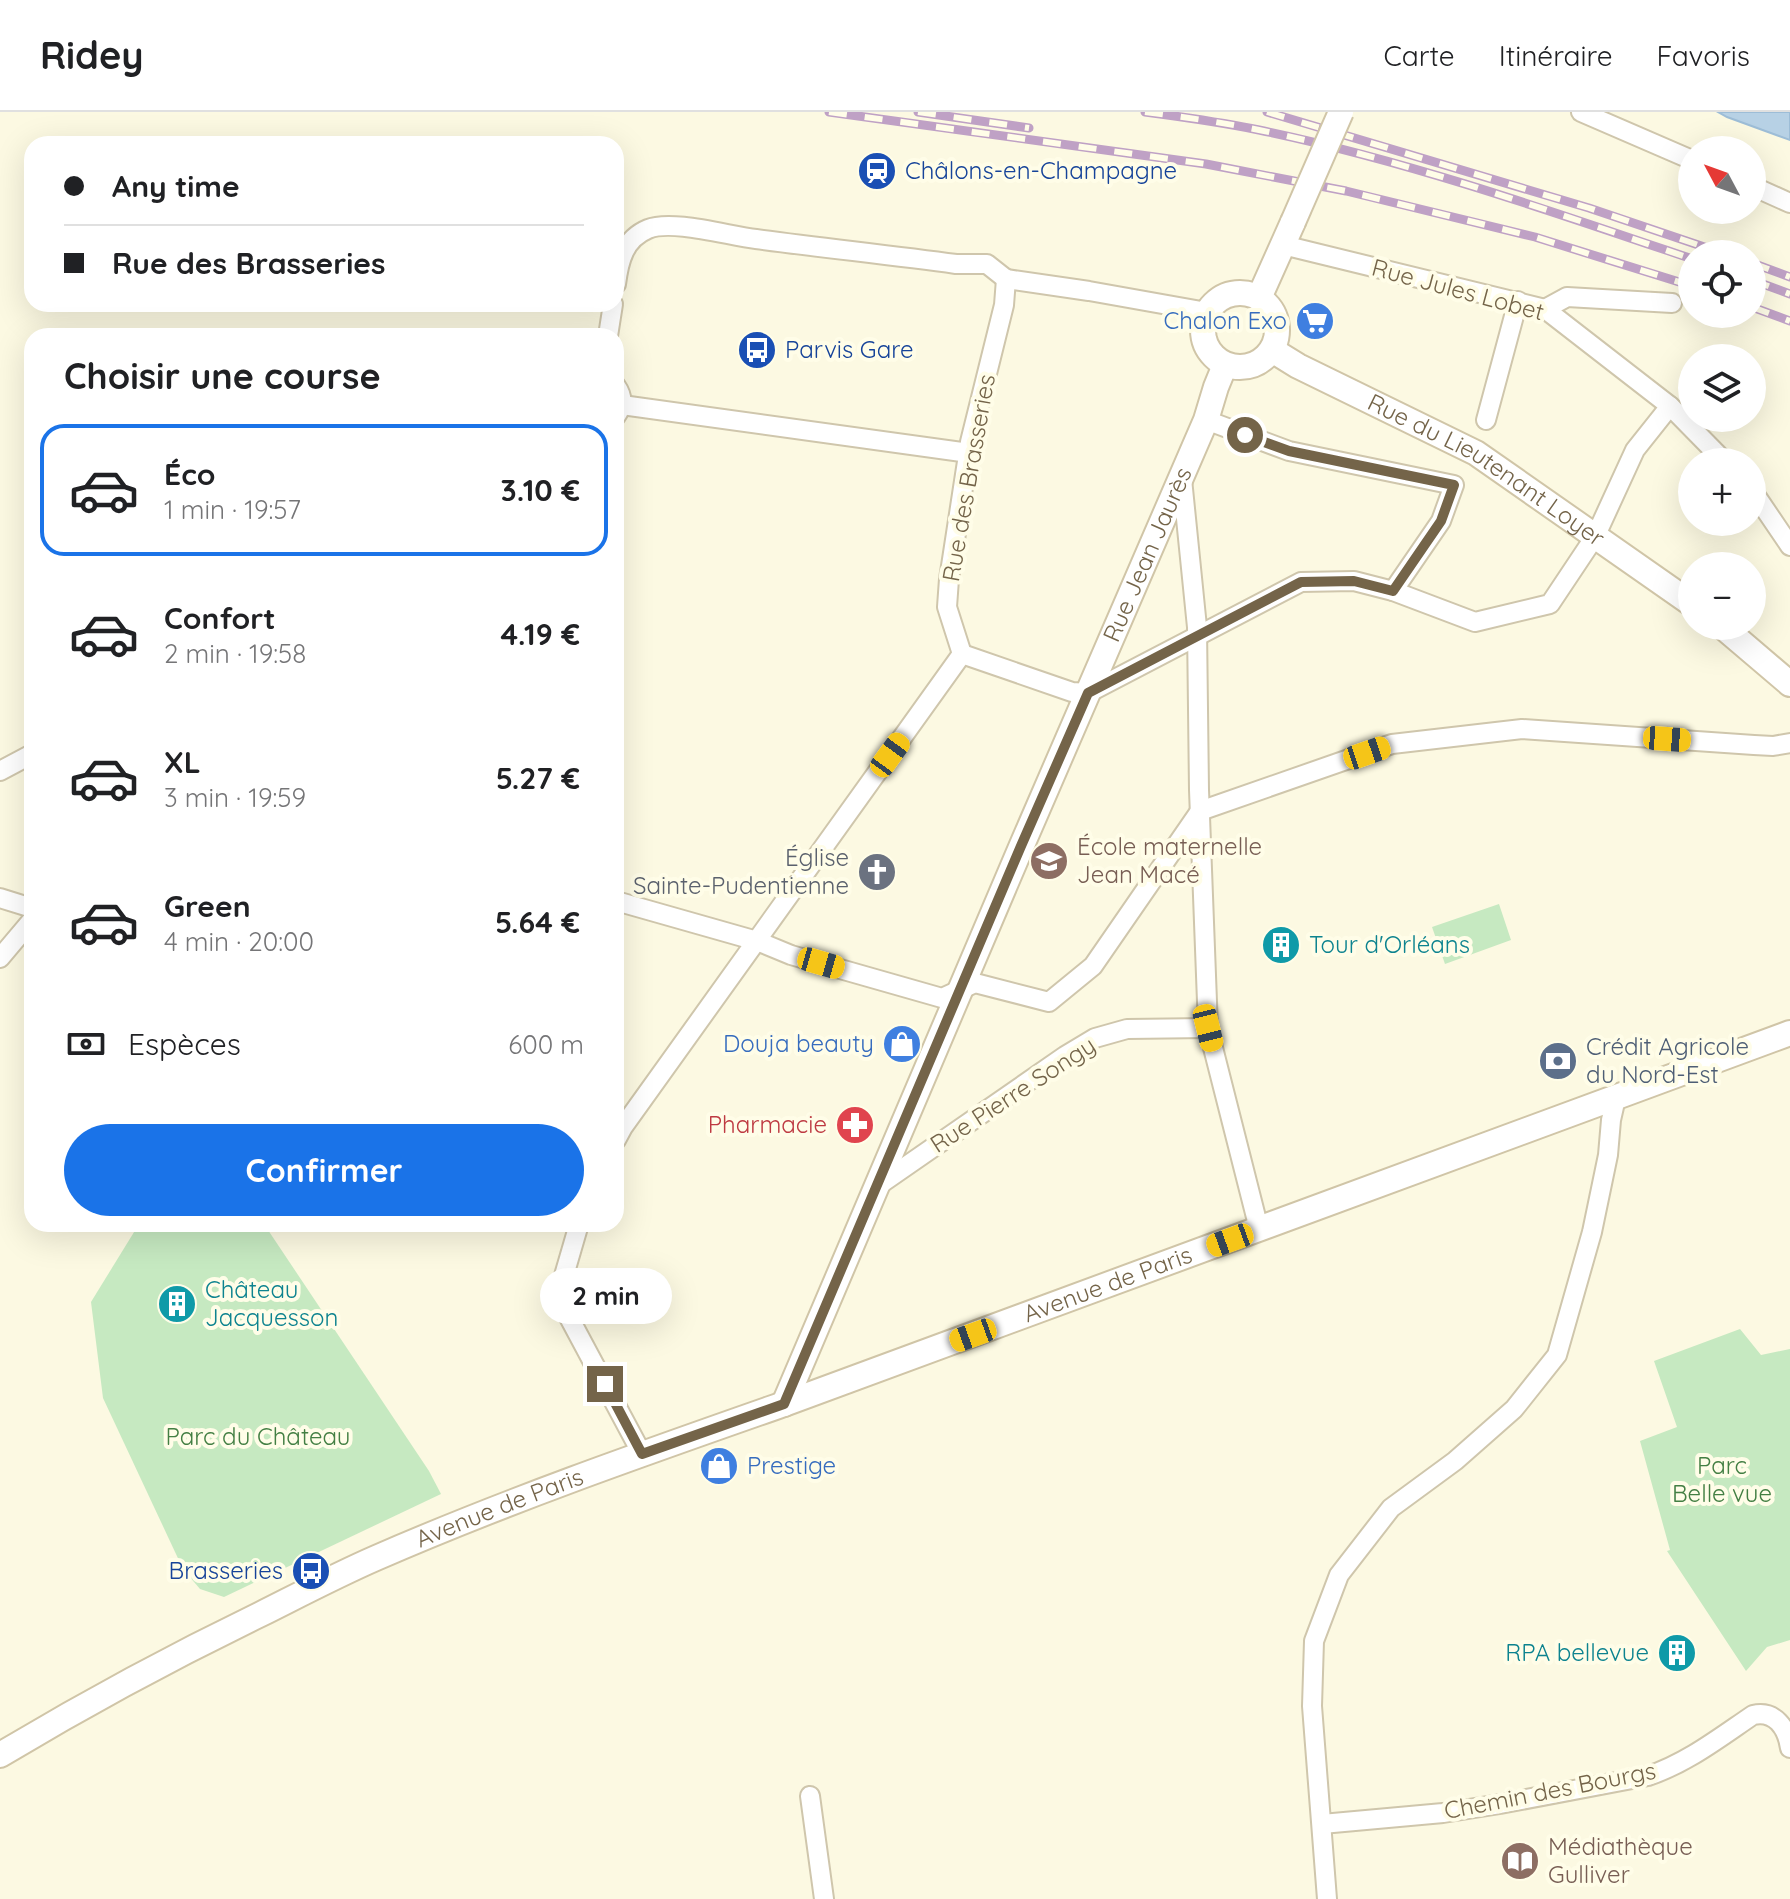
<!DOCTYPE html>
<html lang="fr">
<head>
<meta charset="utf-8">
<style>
  :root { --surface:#fff; --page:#f6f6f6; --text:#202124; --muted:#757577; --line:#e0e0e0; --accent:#1a73e8 }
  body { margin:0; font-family:Quicksand,sans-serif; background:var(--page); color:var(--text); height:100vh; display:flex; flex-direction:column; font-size:30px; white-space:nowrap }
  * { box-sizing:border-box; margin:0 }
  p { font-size:26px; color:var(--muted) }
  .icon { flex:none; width:44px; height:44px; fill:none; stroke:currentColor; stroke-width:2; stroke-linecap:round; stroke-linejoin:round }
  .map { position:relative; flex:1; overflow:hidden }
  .panel { position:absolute; left:24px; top:216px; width:600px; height:904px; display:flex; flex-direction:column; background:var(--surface); border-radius:24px; box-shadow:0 8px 32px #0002 }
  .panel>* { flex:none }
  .banner { position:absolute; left:24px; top:24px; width:600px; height:176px; border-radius:24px; box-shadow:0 8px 32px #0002; display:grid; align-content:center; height:176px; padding:0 40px; background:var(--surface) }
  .needle { width:52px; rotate:311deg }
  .fabs { position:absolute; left:1678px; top:24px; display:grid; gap:16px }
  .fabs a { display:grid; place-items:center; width:88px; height:88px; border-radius:50%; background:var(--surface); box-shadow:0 8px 32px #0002; font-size:40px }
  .end { position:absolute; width:36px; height:36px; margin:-18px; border:10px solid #746449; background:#fff; box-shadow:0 0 0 4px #fff }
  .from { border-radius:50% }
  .bubble { position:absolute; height:56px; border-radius:28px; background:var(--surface); box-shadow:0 8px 32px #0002; font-size:26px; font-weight:700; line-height:56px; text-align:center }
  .car { position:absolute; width:24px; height:48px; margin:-24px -12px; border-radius:10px; box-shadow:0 0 6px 2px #0007; background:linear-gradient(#f5c518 24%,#345 0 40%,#f5c518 0 76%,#345 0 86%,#f5c518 0) }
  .banner b { display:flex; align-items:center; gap:28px; height:76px; font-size:30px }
  .banner b+b { border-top:2px solid var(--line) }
  .banner i { width:20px; height:20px; background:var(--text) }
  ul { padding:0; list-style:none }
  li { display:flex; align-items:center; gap:24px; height:132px; margin:0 16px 12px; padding:0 24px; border:4px solid transparent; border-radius:24px }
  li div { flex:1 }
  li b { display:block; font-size:30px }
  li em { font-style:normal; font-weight:700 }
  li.selected { border-color:var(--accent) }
  li>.icon { width:72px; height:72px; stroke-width:1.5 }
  h2 { padding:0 40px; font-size:36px; line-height:96px }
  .pay { display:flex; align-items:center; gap:20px; height:88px; padding:0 40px; font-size:30px }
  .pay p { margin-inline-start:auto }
  .primary-button { display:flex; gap:16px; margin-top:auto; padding:16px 40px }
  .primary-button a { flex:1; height:92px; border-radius:48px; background:var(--accent); color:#fff; font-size:32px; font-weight:700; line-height:92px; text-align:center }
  header { display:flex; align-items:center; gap:48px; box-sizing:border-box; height:112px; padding:0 40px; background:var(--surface); border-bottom:2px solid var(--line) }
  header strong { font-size:38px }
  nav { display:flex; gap:44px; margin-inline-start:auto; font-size:28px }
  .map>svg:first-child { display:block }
  .green { fill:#c6e9c1 }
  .water { fill:#b7d1e5; stroke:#9dbdd7; stroke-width:2 }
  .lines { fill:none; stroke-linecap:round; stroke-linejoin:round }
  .minor-casing { stroke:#cfc6ac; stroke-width:22 }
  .secondary-casing { stroke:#d0c5a7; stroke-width:28 }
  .minor { stroke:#fff; stroke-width:18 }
  .secondary { stroke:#fff; stroke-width:24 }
  .rail-casing { stroke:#bfa1c5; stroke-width:9 }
  .rail { stroke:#fffde8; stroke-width:6; stroke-dasharray:18; stroke-linecap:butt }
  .secondary-bridge-casing { stroke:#d0c5a7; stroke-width:28; stroke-linecap:butt }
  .secondary-bridge { stroke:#fff; stroke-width:24 }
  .route { stroke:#746449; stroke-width:10 }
  .labels { text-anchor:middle; stroke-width:8; stroke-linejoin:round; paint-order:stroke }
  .transit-label { font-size:24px; fill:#164399; stroke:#fffde8; text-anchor:start }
  .street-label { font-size:24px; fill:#746449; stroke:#fffde8 }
  .shop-label { font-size:24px; fill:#366cbe; stroke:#fffde8; text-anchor:end }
  .education-label { font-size:24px; fill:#785e54; stroke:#fffde8; text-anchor:start }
  .worship-label { font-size:24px; fill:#5b616d; stroke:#fffde8; text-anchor:end }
  .culture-label { font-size:24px; fill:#0d838f; stroke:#fffde8; text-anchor:start }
  .service-label { font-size:24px; fill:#4e5e75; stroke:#fffde8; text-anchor:start }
  .health-label { font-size:24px; fill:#be3a42; stroke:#fffde8; text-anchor:end }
  .park-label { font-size:24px; fill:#437f43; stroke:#fffde8 }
</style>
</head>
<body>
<header>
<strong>Ridey</strong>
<nav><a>Carte</a><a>Itinéraire</a><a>Favoris</a></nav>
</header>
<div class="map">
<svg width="1790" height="1787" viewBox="0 0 1790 1787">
  <rect width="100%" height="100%" fill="#fcf9e2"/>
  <g class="green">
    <polygon points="1499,792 1511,828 1445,852 1432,815"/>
    <polygon points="139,1112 264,1112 429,1359 441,1382 224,1485 200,1477 183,1457 103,1286 91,1190"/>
    <polygon points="1740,1217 1761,1243 1790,1237 1790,1528 1767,1535 1746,1559 1667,1439 1670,1438 1640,1329 1677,1315 1654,1249"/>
  </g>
  <polygon class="water" points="1718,0 1790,0 1790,28 1727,5"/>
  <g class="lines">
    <defs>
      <g id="minor">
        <polyline points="1581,0 1692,48"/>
        <polyline points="1752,74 1790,91"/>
        <polyline points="1283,133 1545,197 1670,294 1725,350"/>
        <polyline points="1006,167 1089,179 1207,200"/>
        <path d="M616 172C619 149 624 127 648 117 672 107 729 124 756 127 823 136 890 143 956 152H987L1006 167"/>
        <polyline points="1545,197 1567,185 1672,191"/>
        <polyline points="608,224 613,192"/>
        <path d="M616 274C623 284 623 294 616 304"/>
        <polyline points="622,293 969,341"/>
        <polyline points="1206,308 1289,339 1454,373 1441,409 1393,479"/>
        <polyline points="1486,308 1518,189"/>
        <polyline points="1182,367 1197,515 1199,678 1208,916 1259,1117"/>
        <polyline points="1752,378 1790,434"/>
        <polyline points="962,542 1072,580 1088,581 1301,470 1354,469 1393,479 1475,510 1550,492 1596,423 1635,338 1670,294"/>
        <polyline points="0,659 32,642"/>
        <polyline points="0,786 32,796"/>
        <polyline points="616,789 757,829 791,843 942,886 975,871 1049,890 1093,854 1200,699 1392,632 1522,617 1754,633 1773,634 1790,631"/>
        <polyline points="0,846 32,808"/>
        <polyline points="616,1028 623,1015 962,542 947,495 949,467 970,330 1004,193 1006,167"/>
        <polyline points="876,1075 1065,944 1095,926 1127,917 1208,916"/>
        <polyline points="579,1112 563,1167 564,1196 642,1342"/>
        <polyline points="810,1684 824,1787"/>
        <path d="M1322 1712 1443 1701 1500 1692 1648 1664C1687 1651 1719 1626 1753 1603 1775 1598 1787 1616 1790 1636"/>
        <polyline points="1327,1787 1312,1594 1314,1529 1339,1463 1391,1396 1455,1349 1514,1297 1557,1243 1592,1120 1608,1043 1611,1008 1616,986"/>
      </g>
      <g id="secondary">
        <circle cx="1240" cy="218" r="37"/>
        <polyline points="1259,186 1293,110"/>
        <path id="s1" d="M1272 238 1298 254 1476 341 1692 492"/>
        <polyline points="1722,514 1790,572"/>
        <path id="s2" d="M784 1292 1022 733 1206 308 1216 275 1225 253"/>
        <path id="s3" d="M0 1643C85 1592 172 1545 261 1502 299 1483 337 1463 376 1446 509 1388 647 1340 784 1292L1790 921"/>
      </g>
    </defs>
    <use href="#minor" class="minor-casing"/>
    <use href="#secondary" class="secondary-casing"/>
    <use href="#minor" class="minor"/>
    <use href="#secondary" class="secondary"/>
    <defs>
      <g id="rail">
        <polyline points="829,0 1206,52 1346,79 1535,125 1692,174"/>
        <polyline points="918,0 1029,16"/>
        <path d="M1145 0C1183 5 1221 10 1259 18 1405 48 1551 99 1692 147"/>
        <polyline points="1267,0 1589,96 1725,142"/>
        <polyline points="1752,151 1790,165"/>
        <polyline points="1752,168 1790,182"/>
        <polyline points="1752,195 1790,209"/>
      </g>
    </defs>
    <use href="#rail" class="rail-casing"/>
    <use href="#rail" class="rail"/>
    <defs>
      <polyline id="secondary-bridge" points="1293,110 1341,0"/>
    </defs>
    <use href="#secondary-bridge" class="secondary-bridge-casing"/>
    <use href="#secondary-bridge" class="secondary-bridge"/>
  </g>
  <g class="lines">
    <polyline class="route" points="605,1272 642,1342 784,1292 1021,734 1088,581 1301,470 1354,469 1393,479 1441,409 1454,373 1289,339 1245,323"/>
  </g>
  <defs>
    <symbol id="station-disc" viewBox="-11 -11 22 22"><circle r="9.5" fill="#1a4fb4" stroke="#fffde8"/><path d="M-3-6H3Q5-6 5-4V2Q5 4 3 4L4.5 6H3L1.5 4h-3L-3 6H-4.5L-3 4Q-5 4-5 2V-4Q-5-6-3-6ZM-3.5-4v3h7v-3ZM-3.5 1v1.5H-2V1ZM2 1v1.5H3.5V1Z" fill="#fff"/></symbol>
    <symbol id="supermarket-disc" viewBox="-11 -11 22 22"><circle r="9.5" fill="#3f7fe0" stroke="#fffde8"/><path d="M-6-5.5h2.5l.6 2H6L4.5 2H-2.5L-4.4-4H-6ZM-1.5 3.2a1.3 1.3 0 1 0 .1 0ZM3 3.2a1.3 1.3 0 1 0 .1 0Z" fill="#fff"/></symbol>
    <symbol id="bus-disc" viewBox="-11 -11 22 22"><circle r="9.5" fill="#1a4fb4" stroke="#fffde8"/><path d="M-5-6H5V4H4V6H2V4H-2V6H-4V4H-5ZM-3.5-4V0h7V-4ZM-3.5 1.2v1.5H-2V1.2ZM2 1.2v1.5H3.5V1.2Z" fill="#fff"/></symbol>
    <symbol id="school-disc" viewBox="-11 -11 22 22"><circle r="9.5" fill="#8d6e63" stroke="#fffde8"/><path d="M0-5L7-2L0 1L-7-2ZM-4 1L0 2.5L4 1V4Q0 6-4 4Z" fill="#fff"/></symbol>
    <symbol id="church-disc" viewBox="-11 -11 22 22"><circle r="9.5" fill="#6b7280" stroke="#fffde8"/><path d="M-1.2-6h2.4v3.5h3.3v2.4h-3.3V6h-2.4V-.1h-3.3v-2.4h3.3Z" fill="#fff"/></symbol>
    <symbol id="building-disc" viewBox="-11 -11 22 22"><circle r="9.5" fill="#0f9aa8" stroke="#fffde8"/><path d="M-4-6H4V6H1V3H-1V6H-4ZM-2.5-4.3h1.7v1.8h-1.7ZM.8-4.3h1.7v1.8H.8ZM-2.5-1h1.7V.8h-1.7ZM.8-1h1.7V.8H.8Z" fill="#fff"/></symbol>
    <symbol id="shop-disc" viewBox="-11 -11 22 22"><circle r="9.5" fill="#3f7fe0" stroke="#fffde8"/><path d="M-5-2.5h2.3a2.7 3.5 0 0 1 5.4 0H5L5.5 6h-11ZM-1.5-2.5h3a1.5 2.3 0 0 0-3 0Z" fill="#fff"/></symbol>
    <symbol id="bank-disc" viewBox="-11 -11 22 22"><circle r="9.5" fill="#5c6f8a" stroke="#fffde8"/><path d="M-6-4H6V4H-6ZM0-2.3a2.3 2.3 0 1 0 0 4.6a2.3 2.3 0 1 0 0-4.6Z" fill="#fff"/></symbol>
    <symbol id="pharmacy-disc" viewBox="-11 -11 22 22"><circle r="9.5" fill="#e0444e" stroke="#fffde8"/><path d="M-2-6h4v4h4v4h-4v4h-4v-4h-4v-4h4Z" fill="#fff"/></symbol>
    <symbol id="library-disc" viewBox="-11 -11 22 22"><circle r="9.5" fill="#8d6e63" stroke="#fffde8"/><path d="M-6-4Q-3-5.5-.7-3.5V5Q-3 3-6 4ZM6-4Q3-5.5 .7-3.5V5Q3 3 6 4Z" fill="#fff"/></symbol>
  </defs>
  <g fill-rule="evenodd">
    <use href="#station-disc" x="855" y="37" width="44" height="44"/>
    <use href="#supermarket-disc" x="1293" y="187" width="44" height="44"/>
    <use href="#bus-disc" x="735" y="216" width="44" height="44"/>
    <use href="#school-disc" x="1027" y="727" width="44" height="44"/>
    <use href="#church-disc" x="855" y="738" width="44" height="44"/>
    <use href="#building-disc" x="1259" y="811" width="44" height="44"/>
    <use href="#shop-disc" x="880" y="910" width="44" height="44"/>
    <use href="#bank-disc" x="1536" y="927" width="44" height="44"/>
    <use href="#pharmacy-disc" x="833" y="991" width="44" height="44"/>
    <use href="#building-disc" x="155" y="1170" width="44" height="44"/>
    <use href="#shop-disc" x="697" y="1332" width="44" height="44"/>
    <use href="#bus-disc" x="289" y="1437" width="44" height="44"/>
    <use href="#building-disc" x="1655" y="1519" width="44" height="44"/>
    <use href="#library-disc" x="1498" y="1727" width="44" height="44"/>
  </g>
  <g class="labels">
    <g class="transit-label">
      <text x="905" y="67">Châlons-en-Champagne</text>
      <text x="785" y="246">Parvis Gare</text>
      <text x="283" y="1467" text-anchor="end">Brasseries</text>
    </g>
    <g class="street-label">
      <text transform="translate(1458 178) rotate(15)" y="8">Rue Jules Lobet</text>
      <text dy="8" stroke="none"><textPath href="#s1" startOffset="246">Rue du Lieutenant Loyer</textPath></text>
      <text transform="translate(969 366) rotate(-80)" y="8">Rue des Brasseries</text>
      <text dy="8" stroke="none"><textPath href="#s2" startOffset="924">Rue Jean Jaurès</textPath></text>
      <text transform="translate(1013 983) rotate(-33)" y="8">Rue Pierre Songy</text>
      <text dy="8" stroke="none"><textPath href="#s3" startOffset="1206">Avenue de Paris</textPath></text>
      <text dy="8" stroke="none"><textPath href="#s3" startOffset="558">Avenue de Paris</textPath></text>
      <text transform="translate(1550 1679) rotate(-11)" y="8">Chemin des Bourgs</text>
    </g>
    <g class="shop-label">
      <text x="1287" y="217">Chalon Exo</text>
      <text x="874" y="940">Douja beauty</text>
      <text x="747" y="1362" text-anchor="start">Prestige</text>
    </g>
    <g class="education-label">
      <text x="1077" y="743">École maternelle<tspan x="1077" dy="28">Jean Macé</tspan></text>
      <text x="1548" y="1743">Médiathèque<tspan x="1548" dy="28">Gulliver</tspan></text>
    </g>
    <g class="worship-label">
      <text x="849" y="754">Église<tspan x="849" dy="28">Sainte-Pudentienne</tspan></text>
    </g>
    <g class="culture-label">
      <text x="1309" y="841">Tour d'Orléans</text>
      <text x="205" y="1186">Château<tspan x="205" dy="28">Jacquesson</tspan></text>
      <text x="1649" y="1549" text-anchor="end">RPA bellevue</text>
    </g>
    <g class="service-label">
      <text x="1586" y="943">Crédit Agricole<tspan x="1586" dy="28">du Nord-Est</tspan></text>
    </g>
    <g class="health-label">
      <text x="827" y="1021">Pharmacie</text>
    </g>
    <g class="park-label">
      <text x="258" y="1333">Parc du Château</text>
      <text x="1722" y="1362">Parc<tspan x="1722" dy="28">Belle vue</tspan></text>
    </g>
  </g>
</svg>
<div class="fabs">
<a><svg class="needle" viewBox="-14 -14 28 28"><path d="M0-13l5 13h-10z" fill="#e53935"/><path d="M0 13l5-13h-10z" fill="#757577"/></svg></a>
<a><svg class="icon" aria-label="locate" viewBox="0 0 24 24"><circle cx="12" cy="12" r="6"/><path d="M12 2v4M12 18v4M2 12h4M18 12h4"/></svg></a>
<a><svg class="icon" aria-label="layers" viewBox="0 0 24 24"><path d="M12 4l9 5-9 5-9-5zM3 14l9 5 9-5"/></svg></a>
<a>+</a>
<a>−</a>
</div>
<i class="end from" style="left:1245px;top:323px"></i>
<i class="end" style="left:605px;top:1272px"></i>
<div class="bubble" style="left:540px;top:1156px;width:132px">2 min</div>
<i class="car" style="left:1667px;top:627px;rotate:94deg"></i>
<i class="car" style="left:1367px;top:641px;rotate:71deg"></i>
<i class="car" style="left:890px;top:643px;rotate:36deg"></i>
<i class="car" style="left:821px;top:851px;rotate:106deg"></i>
<i class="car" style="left:1208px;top:916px;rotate:166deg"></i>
<i class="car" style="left:1230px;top:1128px;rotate:250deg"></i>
<i class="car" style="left:973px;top:1223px;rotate:250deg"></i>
<div class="banner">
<b><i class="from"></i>Any time</b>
<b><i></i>Rue des Brasseries</b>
</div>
<section class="panel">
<h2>Choisir une course</h2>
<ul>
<li class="selected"><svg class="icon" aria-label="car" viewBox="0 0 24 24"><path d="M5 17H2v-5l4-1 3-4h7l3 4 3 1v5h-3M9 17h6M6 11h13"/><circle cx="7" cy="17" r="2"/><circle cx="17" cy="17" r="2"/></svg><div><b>Éco</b><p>1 min · 19:57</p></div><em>3.10 €</em></li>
<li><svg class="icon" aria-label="car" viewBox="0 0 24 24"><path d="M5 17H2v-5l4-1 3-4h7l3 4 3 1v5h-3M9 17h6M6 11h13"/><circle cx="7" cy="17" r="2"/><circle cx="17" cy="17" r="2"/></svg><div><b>Confort</b><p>2 min · 19:58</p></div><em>4.19 €</em></li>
<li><svg class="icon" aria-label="car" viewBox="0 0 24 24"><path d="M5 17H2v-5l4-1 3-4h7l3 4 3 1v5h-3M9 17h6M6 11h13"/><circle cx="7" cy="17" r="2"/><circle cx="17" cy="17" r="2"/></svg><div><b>XL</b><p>3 min · 19:59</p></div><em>5.27 €</em></li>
<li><svg class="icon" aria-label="car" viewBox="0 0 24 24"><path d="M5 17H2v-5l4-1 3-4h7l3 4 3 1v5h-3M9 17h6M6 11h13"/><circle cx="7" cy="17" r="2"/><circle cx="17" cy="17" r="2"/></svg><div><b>Green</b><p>4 min · 20:00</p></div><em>5.64 €</em></li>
</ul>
<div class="pay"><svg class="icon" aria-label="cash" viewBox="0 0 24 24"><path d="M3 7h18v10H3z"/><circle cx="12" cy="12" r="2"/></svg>Espèces<p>600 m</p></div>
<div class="primary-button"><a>Confirmer</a></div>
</section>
</div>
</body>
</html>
